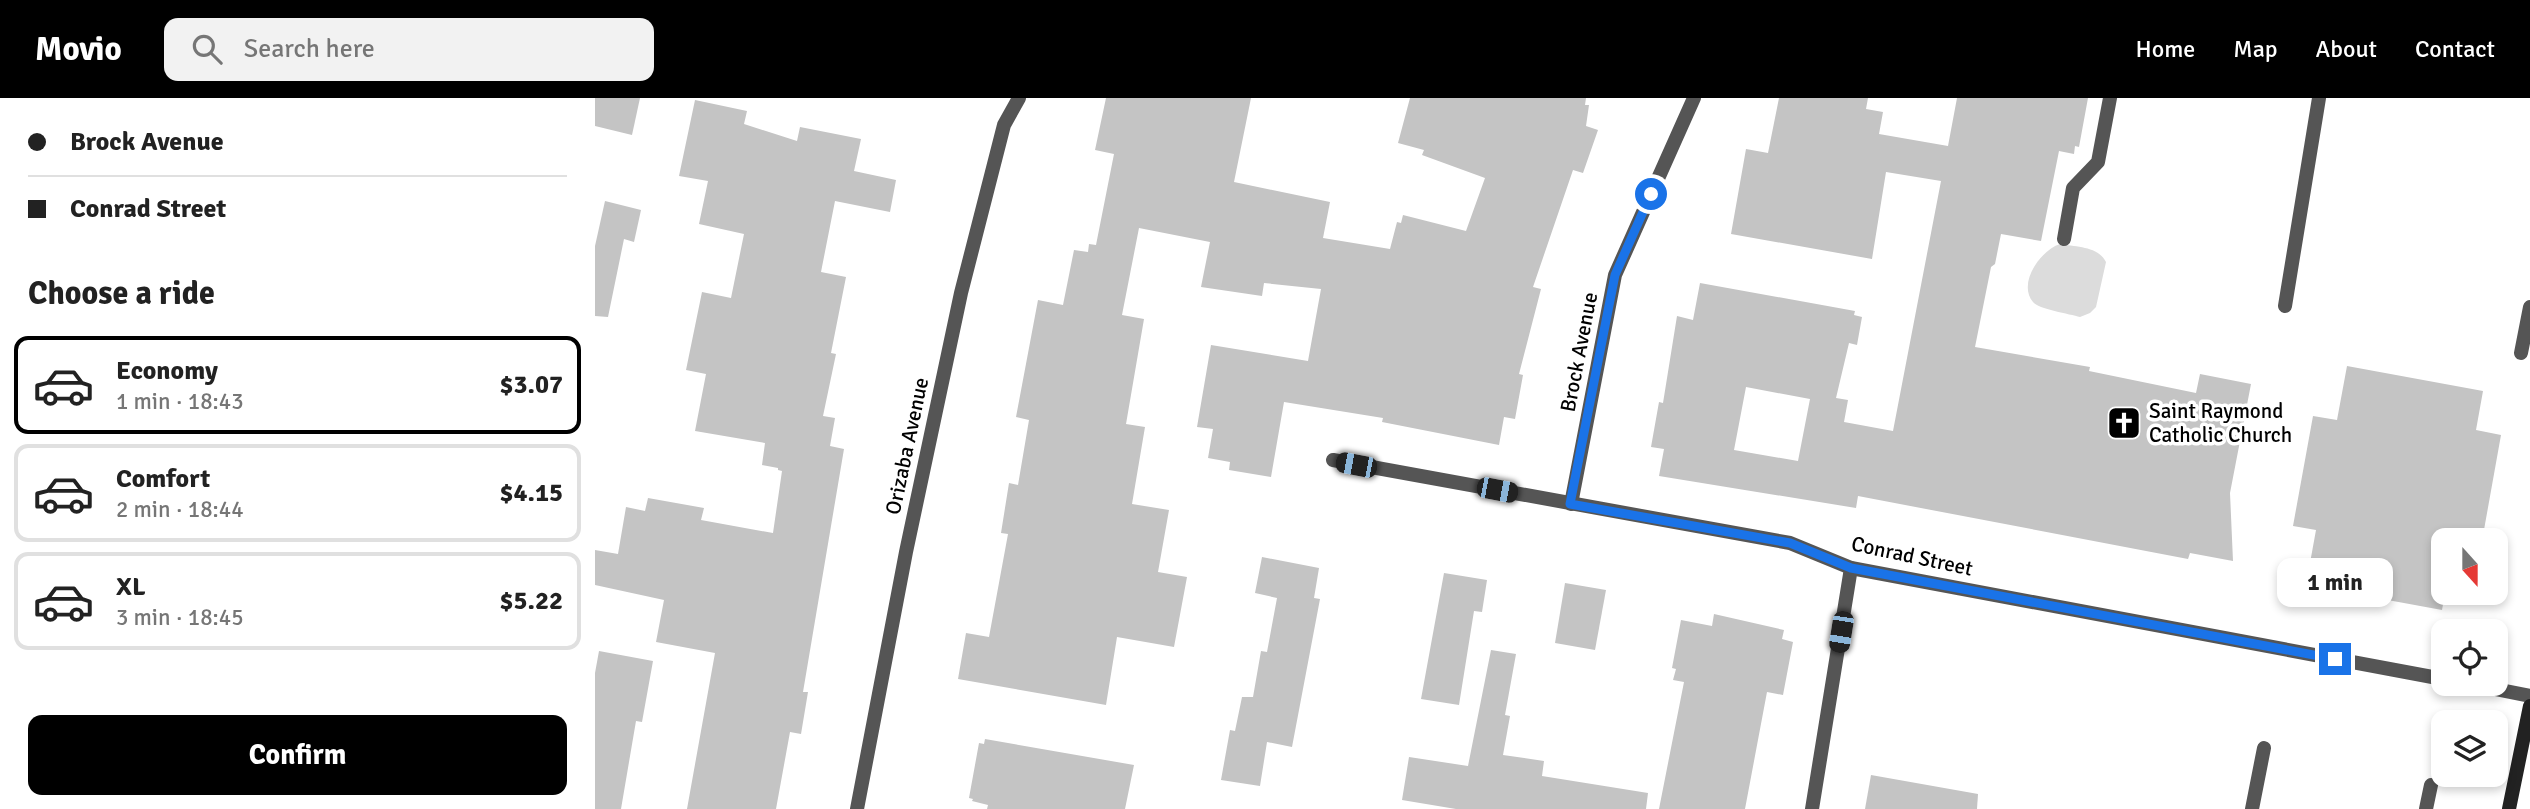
<!DOCTYPE html>
<html lang="en">
<head>
<meta charset="utf-8">
<style>
  :root { --surface:#fff; --page:#f2f2f2; --text:#222; --muted:#767676; --line:#e0e0e0; --accent:#000 }
  body { margin:0; font-family:Signika,sans-serif; background:var(--page); color:var(--text); height:100vh; display:flex; flex-direction:column; font-size:26px; white-space:nowrap }
  * { box-sizing:border-box; margin:0 }
  p { font-size:23px; color:var(--muted) }
  .icon { flex:none; width:38px; height:38px; fill:none; stroke:currentColor; stroke-width:2; stroke-linecap:round; stroke-linejoin:round }
  .map { position:relative; flex:1; overflow:hidden }
  .details { display:flex; flex-direction:column; background:var(--surface); width:595px }
  .details>* { flex:none }
  .top-card { display:grid; align-content:center; height:154px; padding:0 28px; background:var(--surface) }
  .needle { width:46px; rotate:159deg }
  .controls { position:absolute; left:1836px; top:430px; display:grid; gap:14px }
  .controls a { display:grid; place-items:center; width:77px; height:77px; border-radius:14px; background:var(--surface); box-shadow:0 4px 10px #0003; font-size:35px }
  .end { position:absolute; width:32px; height:32px; margin:-16px; border:9px solid #1a73e8; background:#fff; box-shadow:0 0 0 4px #fff }
  .from { border-radius:50% }
  .bubble { position:absolute; height:49px; border-radius:14px; background:var(--surface); box-shadow:0 4px 10px #0003; font-size:23px; font-weight:700; line-height:49px; text-align:center }
  .car { position:absolute; width:21px; height:42px; margin:-21px -10px; border-radius:9px; box-shadow:0 0 5px 2px #0007; background:linear-gradient(#222 24%,#8ab4d8 0 40%,#222 0 76%,#8ab4d8 0 86%,#222 0) }
  .top-card b { display:flex; align-items:center; gap:24px; height:66px; font-size:26px }
  .top-card b+b { border-top:2px solid var(--line) }
  .top-card i { width:18px; height:18px; background:var(--text) }
  ul { padding:0; list-style:none }
  li { display:flex; align-items:center; gap:21px; height:98px; margin:0 14px 10px; padding:0 14px; border:4px solid var(--line); border-radius:14px }
  li div { flex:1 }
  li b { display:block; font-size:26px }
  li em { font-style:normal; font-weight:700 }
  li.active { border-color:var(--accent) }
  li>.icon { width:63px; height:63px; stroke-width:1.5 }
  h2 { padding:0 28px; font-size:32px; line-height:84px }
  .cta { display:flex; gap:14px; margin-top:auto; padding:14px 28px }
  .cta a { flex:1; height:80px; border-radius:14px; background:var(--accent); color:#fff; font-size:28px; font-weight:700; line-height:80px; text-align:center }
  header { display:flex; align-items:center; gap:42px; box-sizing:border-box; height:98px; padding:0 35px; background:var(--accent); color:#fff }
  header strong { font-size:33px }
  nav { display:flex; gap:38px; margin-inline-start:auto; font-size:24px }
  .search { width:490px; height:63px; background:var(--page); display:flex; align-items:center; gap:18px; box-sizing:border-box; padding:0 24px; border-radius:14px; color:var(--muted); font-size:26px }
  main { display:flex; flex:1; min-height:0 }
  .map>svg:first-child { display:block }
  .green { fill:#dcdcdc }
  .building { fill:#c4c4c4; fill-rule:evenodd }
  .lines { fill:none; stroke-linecap:round; stroke-linejoin:round }
  .service { stroke:#555; stroke-width:14 }
  .minor { stroke:#555; stroke-width:14 }
  .secondary { stroke:#222; stroke-width:14 }
  .route { stroke:#1a73e8; stroke-width:9 }
  .labels { text-anchor:middle; stroke-width:7; stroke-linejoin:round; paint-order:stroke }
  .street-label { font-size:21px; fill:#000; stroke:#fff }
  .poi-label { font-size:21px; fill:#000; stroke:#fff; text-anchor:start }
</style>
</head>
<body>
<header>
<strong>Movio</strong>
<div class="search"><svg class="icon" aria-label="search" viewBox="0 0 24 24"><circle cx="10" cy="10" r="6"/><path d="M15 15l6 6"/></svg>Search here</div>
<nav><a>Home</a><a>Map</a><a>About</a><a>Contact</a></nav>
</header>
<main>
<section class="details">
<div class="top-card">
<b><i class="from"></i>Brock Avenue</b>
<b><i></i>Conrad Street</b>
</div>
<h2>Choose a ride</h2>
<ul>
<li class="active"><svg class="icon" aria-label="car" viewBox="0 0 24 24"><path d="M5 17H2v-5l4-1 3-4h7l3 4 3 1v5h-3M9 17h6M6 11h13"/><circle cx="7" cy="17" r="2"/><circle cx="17" cy="17" r="2"/></svg><div><b>Economy</b><p>1 min · 18:43</p></div><em>$3.07</em></li>
<li><svg class="icon" aria-label="car" viewBox="0 0 24 24"><path d="M5 17H2v-5l4-1 3-4h7l3 4 3 1v5h-3M9 17h6M6 11h13"/><circle cx="7" cy="17" r="2"/><circle cx="17" cy="17" r="2"/></svg><div><b>Comfort</b><p>2 min · 18:44</p></div><em>$4.15</em></li>
<li><svg class="icon" aria-label="car" viewBox="0 0 24 24"><path d="M5 17H2v-5l4-1 3-4h7l3 4 3 1v5h-3M9 17h6M6 11h13"/><circle cx="7" cy="17" r="2"/><circle cx="17" cy="17" r="2"/></svg><div><b>XL</b><p>3 min · 18:45</p></div><em>$5.22</em></li>
</ul>
<div class="cta"><a>Confirm</a></div>
</section>
<div class="map">
<svg width="1935" height="711" viewBox="0 0 1935 711">
  <rect width="100%" height="100%" fill="#fff"/>
  <path class="green" d="M1465 146C1481 149 1503 148 1511 164L1501 209 1495 215 1485 219C1475 216 1443 211 1438 204 1422 185 1446 152 1465 146Z"/>
  <g class="building">
    <polygon points="0,0 45,0 37,37 0,28"/>
    <polygon points="511,0 656,0 639,84 735,104 728,140 795,151 802,124 806,125 808,117 871,133 890,80 827,57 829,52 803,45 815,0 991,0 990,7 994,7 991,28 1003,32 988,75 978,72 938,189 946,191 924,276 928,277 920,321 909,319 904,347 787,324 788,320 689,304 676,379 634,372 635,364 613,360 618,331 602,329 616,247 713,263 726,191 669,185 667,198 606,189 615,144 544,130 527,217 549,221 531,326 550,329 537,406 574,412 563,474 592,479 579,549 522,539 511,607 363,581 371,535 394,539 413,436 406,435 414,385 423,387 434,322 421,319 443,202 468,207 479,152 493,154 494,146 501,147 519,56 500,52"/>
    <path d="M1184 0H1273L1271 11 1288 14 1284 36 1353 48 1362 0H1493L1484 49 1480 48 1479 56 1464 53 1446 143 1406 136 1400 166 1396 169 1380 249 1495 269 1494 273 1601 295 1605 276 1656 286 1635 395 1638 463 1595 455 1593 461 1263 398 1261 410 1064 378 1069 351 1056 349 1064 304 1068 305 1082 218 1098 222 1105 185 1260 213 1259 217 1267 219 1262 247 1254 245 1241 300 1253 302 1249 324 1298 333 1346 83 1291 74 1277 161 1136 136 1151 51 1173 55ZM1151 289 1215 301 1203 363 1139 352Z"/>
    <polygon points="100,2 152,13 149,26 202,43 205,29 266,41 259,73 301,82 295,114 240,103 226,174 251,179 236,255 241,256 228,318 240,320 235,348 249,351 208,594 213,594 206,636 195,634 181,711 92,711 120,555 61,544 69,502 0,487 0,452 23,456 31,409 50,413 53,400 109,410 106,422 178,435 187,373 183,372 183,370 167,367 170,345 100,333 111,276 91,272 107,194 136,200 149,136 104,126 113,83 84,78"/>
    <polygon points="10,103 46,112 39,144 29,141 13,219 0,218 0,148"/>
    <polygon points="1752,268 1888,293 1881,332 1906,337 1887,443 1848,443 1848,495 1850,495 1847,512 1711,487 1721,432 1698,428 1718,318 1742,322"/>
    <polygon points="667,459 724,470 719,500 725,501 697,649 672,644 665,688 626,682 635,632 640,633 647,599 658,599 666,553 672,554 682,500 660,495"/>
    <polygon points="849,475 892,482 887,514 879,513 864,607 826,601"/>
    <polygon points="970,485 1011,492 1000,552 960,545"/>
    <polygon points="1119,516 1189,532 1187,541 1198,544 1188,597 1172,594 1150,711 1064,711 1089,584 1078,582 1081,571 1077,570 1086,522 1117,528"/>
    <polygon points="896,552 921,556 910,617 915,618 908,657 949,663 947,678 1053,695 1051,711 861,711 807,702 814,659 873,668"/>
    <polygon points="4,553 58,563 47,624 41,623 26,711 0,711 0,575"/>
    <polygon points="390,641 539,667 530,711 392,711 393,707 377,703 378,701 374,700 384,645 389,646"/>
    <polygon points="1276,677 1383,696 1382,711 1270,711"/>
  </g>
  <g class="lines">
    <g class="service">
      <polyline points="1469,141 1478,90 1503,64 1515,0"/>
      <polyline points="1690,208 1724,0"/>
      <polyline points="1926,255 1935,209"/>
      <polyline points="1657,711 1669,650"/>
      <polyline points="1831,711 1836,687"/>
    </g>
    <g class="minor">
      <polyline points="738,362 1195,445 1256,470 1848,581"/>
      <polyline points="976,406 1020,177 1099,0"/>
      <polyline points="1875,586 1935,598"/>
      <polyline points="262,711 311,454 366,195 409,27 424,0"/>
      <polyline points="1217,711 1256,470"/>
    </g>
    <polyline class="secondary" points="1914,711 1935,608"/>
  </g>
  <g class="lines">
    <polyline class="route" points="1056,96 1020,177 975,406 1195,445 1256,470 1740,561"/>
  </g>
  <defs>
    <symbol id="church-square" viewBox="-11 -11 22 22"><rect x="-9" y="-9" width="18" height="18" rx="4" fill="#000" stroke="#fff"/><path d="M-1.2-6h2.4v3.5h3.3v2.4h-3.3V6h-2.4V-.1h-3.3v-2.4h3.3Z" fill="#fff"/></symbol>
  </defs>
  <g fill-rule="evenodd">
    <use href="#church-square" x="1510" y="306" width="38" height="38"/>
  </g>
  <g class="labels">
    <g class="street-label">
      <text transform="translate(984 254) rotate(-79)" y="7">Brock Avenue</text>
      <text transform="translate(312 348) rotate(-78)" y="7">Orizaba Avenue</text>
      <text transform="translate(1317 458) rotate(12)" y="7">Conrad Street</text>
    </g>
    <g class="poi-label">
      <text x="1554" y="320">Saint Raymond<tspan x="1554" dy="24">Catholic Church</tspan></text>
    </g>
  </g>
</svg>
<div class="controls">
<a><svg class="needle" viewBox="-14 -14 28 28"><path d="M0-13l5 13h-10z" fill="#e53935"/><path d="M0 13l5-13h-10z" fill="#767676"/></svg></a>
<a><svg class="icon" aria-label="locate" viewBox="0 0 24 24"><circle cx="12" cy="12" r="6"/><path d="M12 2v4M12 18v4M2 12h4M18 12h4"/></svg></a>
<a><svg class="icon" aria-label="layers" viewBox="0 0 24 24"><path d="M12 4l9 5-9 5-9-5zM3 14l9 5 9-5"/></svg></a>
</div>
<i class="end from" style="left:1056px;top:96px"></i>
<i class="end" style="left:1740px;top:561px"></i>
<div class="bubble" style="left:1682px;top:460px;width:116px">1 min</div>
<i class="car" style="left:761px;top:367px;rotate:281deg"></i>
<i class="car" style="left:902px;top:392px;rotate:101deg"></i>
<i class="car" style="left:1246px;top:534px;rotate:189deg"></i>
</div>
</main>
</body>
</html>
